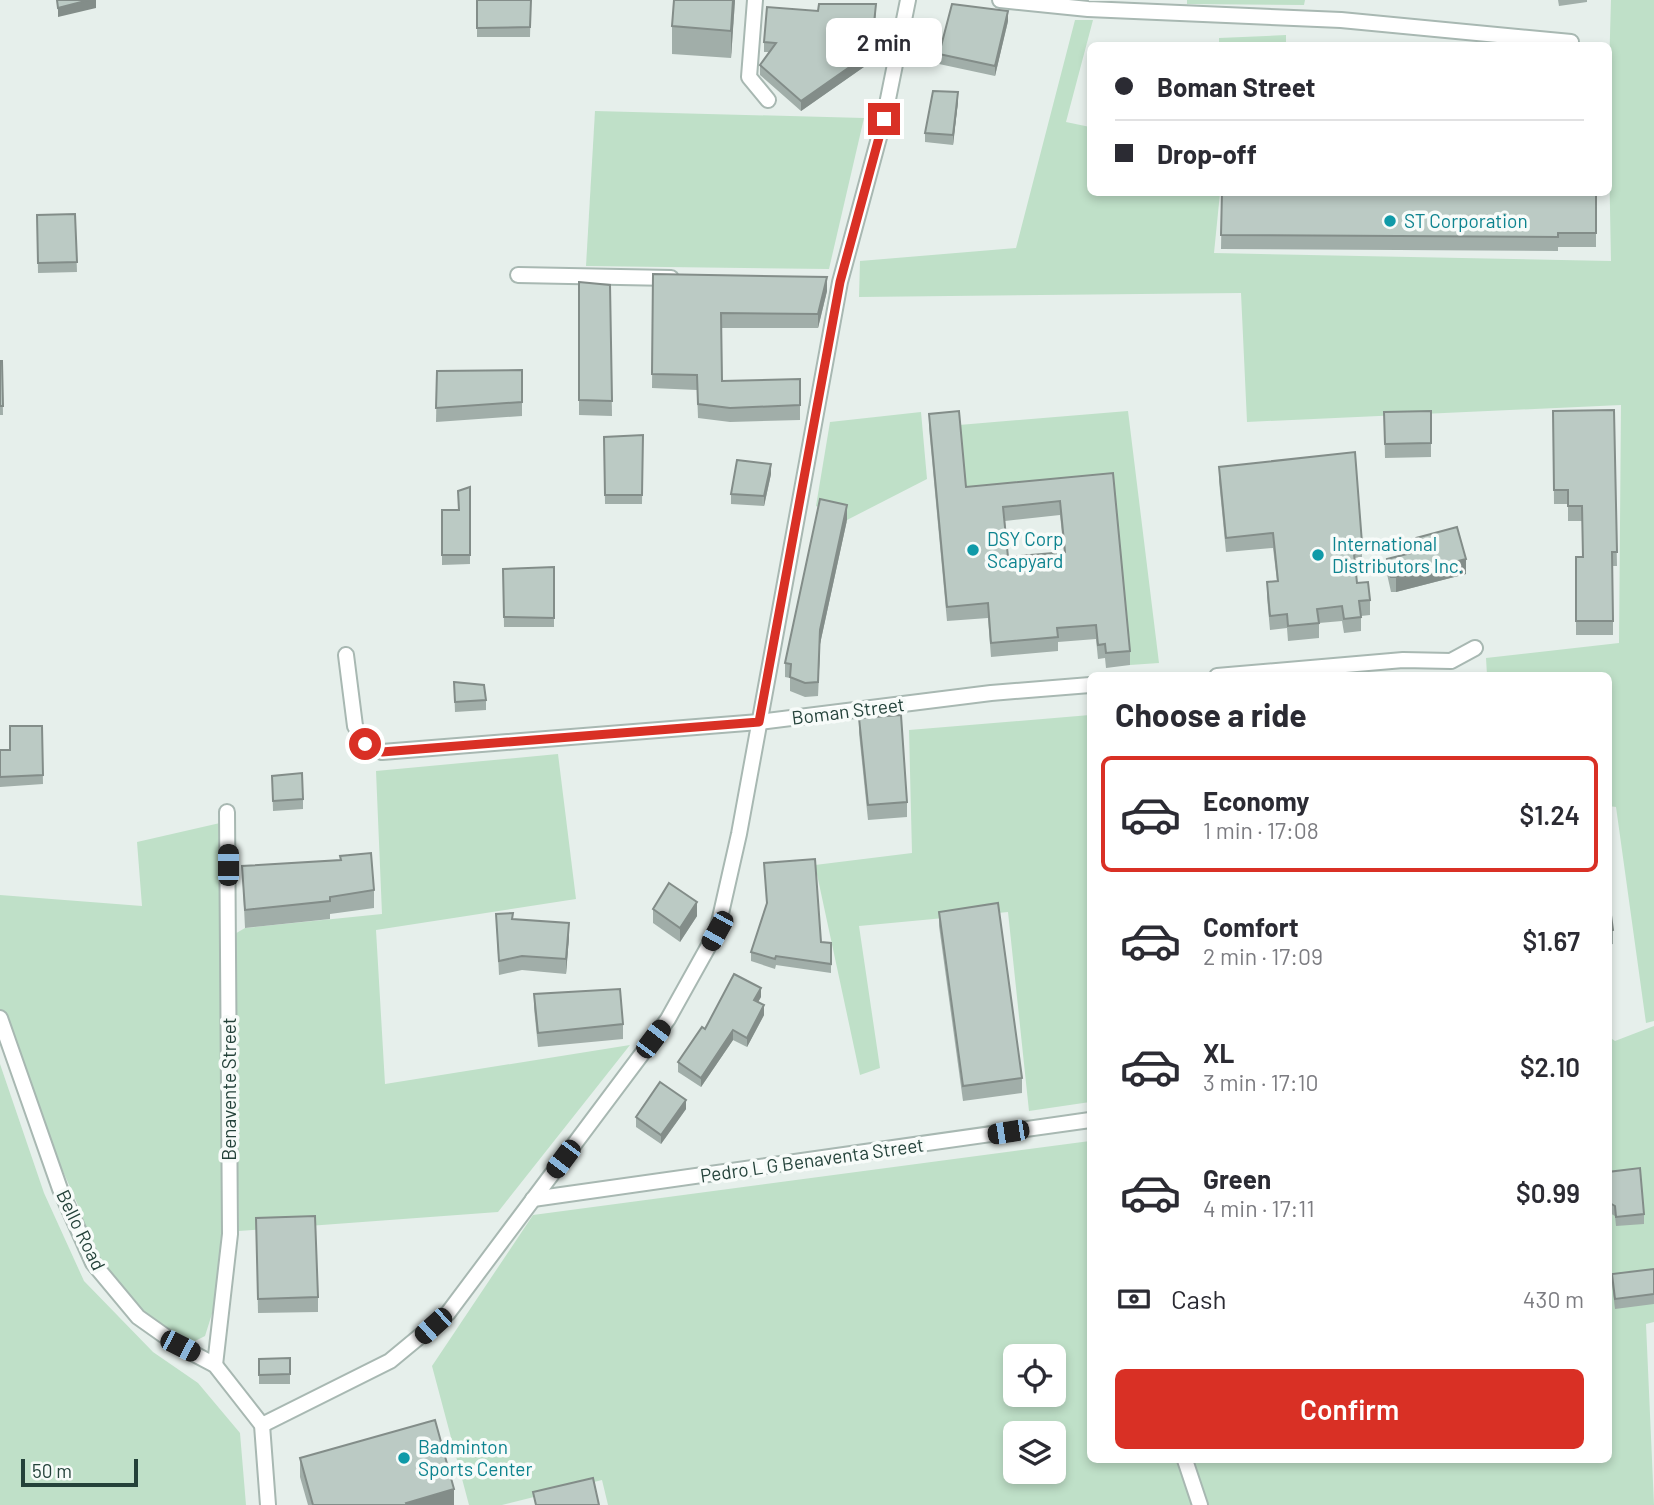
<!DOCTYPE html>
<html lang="en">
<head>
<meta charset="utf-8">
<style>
  :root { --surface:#fff; --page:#f2f2f3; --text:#2b2b33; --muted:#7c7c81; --line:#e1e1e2; --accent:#d93025 }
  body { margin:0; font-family:Barlow,sans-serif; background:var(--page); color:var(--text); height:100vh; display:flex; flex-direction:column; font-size:26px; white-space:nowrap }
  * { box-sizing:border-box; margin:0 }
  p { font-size:23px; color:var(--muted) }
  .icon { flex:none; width:38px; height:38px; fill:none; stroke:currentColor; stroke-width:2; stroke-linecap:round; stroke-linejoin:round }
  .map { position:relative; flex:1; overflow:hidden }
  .side { position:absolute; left:1087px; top:672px; width:525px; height:791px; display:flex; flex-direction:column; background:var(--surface); border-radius:10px; box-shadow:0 4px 10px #0003 }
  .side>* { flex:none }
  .banner { position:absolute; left:1087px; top:42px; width:525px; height:154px; border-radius:10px; box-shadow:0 4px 10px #0003; display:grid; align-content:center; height:154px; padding:0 28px; background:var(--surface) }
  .tools { position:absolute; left:1003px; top:1344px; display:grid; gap:14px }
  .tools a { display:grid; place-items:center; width:63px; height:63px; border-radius:10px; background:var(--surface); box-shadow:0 4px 10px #0003; font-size:35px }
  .scale { position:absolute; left:21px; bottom:18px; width:117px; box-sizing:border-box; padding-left:7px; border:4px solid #24423a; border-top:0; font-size:19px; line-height:24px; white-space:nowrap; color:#24423a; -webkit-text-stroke:5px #f7fbf9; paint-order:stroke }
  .end { position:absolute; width:32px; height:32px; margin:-16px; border:9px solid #d93025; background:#fff; box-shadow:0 0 0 4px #fff }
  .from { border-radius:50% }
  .bubble { position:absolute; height:49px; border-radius:10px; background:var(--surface); box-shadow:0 4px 10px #0003; font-size:23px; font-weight:600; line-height:49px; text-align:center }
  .car { position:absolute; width:21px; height:42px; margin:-21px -10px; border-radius:9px; box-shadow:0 0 5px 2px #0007; background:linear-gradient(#222 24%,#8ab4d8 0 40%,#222 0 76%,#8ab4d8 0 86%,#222 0) }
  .banner b { display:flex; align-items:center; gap:24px; height:66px; font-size:26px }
  .banner b+b { border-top:2px solid var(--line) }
  .banner i { width:18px; height:18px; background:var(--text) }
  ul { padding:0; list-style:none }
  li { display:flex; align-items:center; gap:21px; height:116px; margin:0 14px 10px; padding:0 14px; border:4px solid transparent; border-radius:10px }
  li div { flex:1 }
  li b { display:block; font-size:26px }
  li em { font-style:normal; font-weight:600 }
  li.active { border-color:var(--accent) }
  li>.icon { width:63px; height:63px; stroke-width:1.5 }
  h2 { padding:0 28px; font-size:32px; line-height:84px }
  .pay { display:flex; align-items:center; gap:18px; height:77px; padding:0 28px; font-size:26px }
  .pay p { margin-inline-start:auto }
  .action { display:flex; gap:14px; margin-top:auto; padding:14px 28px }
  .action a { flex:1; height:80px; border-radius:10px; background:var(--accent); color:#fff; font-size:28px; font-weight:600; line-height:80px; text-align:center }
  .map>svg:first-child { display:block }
  .green { fill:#bfe0c8; fill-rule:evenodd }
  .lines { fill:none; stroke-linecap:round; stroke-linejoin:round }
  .street-casing { stroke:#a8b8b2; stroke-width:18 }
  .street { stroke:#fff; stroke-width:14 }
  .wall { fill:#a1aea9; fill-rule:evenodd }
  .shaded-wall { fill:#838d89 }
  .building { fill:#bbcac4; stroke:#838d89; stroke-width:2; fill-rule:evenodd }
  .route { stroke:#d93025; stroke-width:9 }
  .culture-dot { fill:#0f9aa8; stroke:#f7fbf9; stroke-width:2.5 }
  .labels { text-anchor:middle; stroke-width:7; stroke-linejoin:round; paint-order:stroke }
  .culture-label { font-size:19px; fill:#0d838f; stroke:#f7fbf9; text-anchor:start }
  .street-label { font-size:19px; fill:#24423a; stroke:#f7fbf9 }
</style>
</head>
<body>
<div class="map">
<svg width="1654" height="1505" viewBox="0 0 1654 1505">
  <rect width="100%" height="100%" fill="#e6efeb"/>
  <g class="green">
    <polygon points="1187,0 1305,0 1304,5 1187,4"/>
    <polygon points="1611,0 1654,0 1654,1021 1646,1023 1616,807 1608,806 1608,676 1487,675 1486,658 1619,643 1621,405 1247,422 1241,293 859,297 860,261 1016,248 1075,20 1093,20 1066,122 1090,127 1090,192 1220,193 1214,253 1611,261 1608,104"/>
    <polygon points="1286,35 1286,45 1219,45 1219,38"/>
    <polygon points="595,111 864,118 829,269 586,266"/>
    <polygon points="1128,411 1159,663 1130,665 1113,488 966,501 959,425"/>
    <polygon points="921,412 927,479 847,520 816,506 830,422"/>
    <polygon points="1090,715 1090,1102 1029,1111 1008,912 859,926 880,1068 860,1075 815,865 912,853 909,730"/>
    <polygon points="558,754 576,899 376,930 385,1084 630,1045 498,1212 239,1231 233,935 245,928 382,914 376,771"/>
    <polygon points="220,823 225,1184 216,1301 205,1336 187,1345 154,1329 93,1263 81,1212 31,1099 0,1018 0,895 142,906 137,842"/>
    <path d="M1654 1026V1322L1646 1324 1654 1505H608L602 1480 502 1505H469L432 1366 533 1215 1090 1141V1460H1608V1036L1615 1041ZM1015 1356H1054V1395H1015ZM1015 1433H1054V1472H1015Z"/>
    <polygon points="0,1064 44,1193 84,1281 153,1352 198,1383 240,1433 246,1505 0,1505"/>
  </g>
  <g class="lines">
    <defs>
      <g id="street">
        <polyline points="755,0 749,77 768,100"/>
        <polyline points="1000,0 1088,9 1341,20 1571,42"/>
        <polyline points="518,275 671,278"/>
        <polyline points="346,655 355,726 365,744 382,752 759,722 991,693 1090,685"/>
        <polyline points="1217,676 1403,660 1451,661 1475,648"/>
        <polyline points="0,1018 60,1189 93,1263 138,1317 179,1346 215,1365 262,1425 268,1505"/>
        <polyline points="533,1199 1090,1120"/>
        <polyline points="215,1365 230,1234 227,812"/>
        <polyline points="262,1425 390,1361 448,1313 668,1019 717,931 739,834 840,282 884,119 908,0"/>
        <polyline points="1185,1460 1200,1505"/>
      </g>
    </defs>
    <use href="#street" class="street-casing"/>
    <use href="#street" class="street"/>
  </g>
  <g class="wall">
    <polygon points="477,0 531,0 530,37 477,37"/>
    <polygon points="735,0 731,58 672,54 672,26"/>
    <polygon points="1558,0 1587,0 1587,2 1559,6"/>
    <polygon points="818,11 876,14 871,62 801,111 760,75 760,65 769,52 764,52 764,42"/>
    <polygon points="1008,21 995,76 939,64 939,54"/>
    <polygon points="958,102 953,145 925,142 925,133"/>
    <polygon points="1222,192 1596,192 1596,247 1558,247 1558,251 1221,249"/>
    <polygon points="75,214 77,272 38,273 37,215"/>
    <polygon points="653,274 827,291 818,328 721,328 722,381 800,379 800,420 730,422 698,418 697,390 652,388"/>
    <polygon points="579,282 610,285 612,416 579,415"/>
    <polygon points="0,361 2,361 3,415 0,415"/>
    <polygon points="522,370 522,416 436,422 437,371"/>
    <polygon points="1614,410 1617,566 1613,566 1613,635 1576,635 1576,557 1583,557 1582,521 1568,521 1568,504 1554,504 1553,411"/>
    <polygon points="1384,412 1431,443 1431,457 1385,458"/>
    <path d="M929 414 966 487 1113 473 1130 651V665L1106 668 1105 658 1098 659 1096 639 1058 642V651L991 657 988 618 947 621 929 428ZM1060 515 1064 552 1008 557 1005 521Z"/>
    <polygon points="643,435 642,504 605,504 604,437"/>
    <polygon points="1219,467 1362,543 1362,557 1354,558 1357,583 1370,600 1370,615 1361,616 1361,631 1344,633 1342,621 1319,623 1319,638 1288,641 1287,628 1270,630 1267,597 1267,582 1277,581 1273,548 1226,552 1219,481"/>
    <polygon points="771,474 764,506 731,504 731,494"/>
    <polygon points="470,487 470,564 442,565 442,510 458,510"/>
    <polygon points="847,520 820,644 818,696 805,697 790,691 790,678 785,677 785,663"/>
    <polygon points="1416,538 1466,574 1396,592 1391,592 1387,574 1387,559 1416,552"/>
    <polygon points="554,567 554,627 504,627 503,569"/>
    <polygon points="454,682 486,700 486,710 455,712"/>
    <polygon points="859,718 907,802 907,817 868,820 859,733"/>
    <polygon points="42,726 43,784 0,787 0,750 10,750"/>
    <polygon points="272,776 303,799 303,809 273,811"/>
    <polygon points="764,863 821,942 831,943 831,973 776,965 775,969 751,961 751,952 767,904"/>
    <polygon points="242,866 374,890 374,908 330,914 330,919 245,928"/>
    <polygon points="1608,893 1613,930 1613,944 1608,945"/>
    <polygon points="653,909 697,916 680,942 653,923"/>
    <polygon points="939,912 1022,1078 1022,1093 963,1101 939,926"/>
    <polygon points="496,914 569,937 566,974 522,970 499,975"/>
    <polygon points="534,994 623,1024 623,1039 538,1047 534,1008"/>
    <polygon points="761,997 758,1002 764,1015 747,1047 733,1040 701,1087 678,1072 678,1062 705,1029"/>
    <polygon points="686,1109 661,1144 636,1127 636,1117"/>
    <polygon points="1608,1172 1644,1214 1644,1224 1616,1226 1615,1216 1608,1212"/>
    <polygon points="256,1218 318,1297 318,1312 258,1313"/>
    <polygon points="1654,1269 1654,1304 1615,1309 1612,1284 1612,1274"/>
    <polygon points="290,1358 290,1384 259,1384 259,1359"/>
    <polygon points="300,1458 454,1505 308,1505 300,1477"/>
  </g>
  <g class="shaded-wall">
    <polygon points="89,0 96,0 96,8 58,17 58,8"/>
    <polygon points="733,0 735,0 731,58 731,31"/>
    <polygon points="876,4 871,62 801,111 801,101"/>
    <polygon points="1008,11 1008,21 995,76 995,66"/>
    <polygon points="958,92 958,102 953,145 953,135"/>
    <polygon points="827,277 827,291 818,328 818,314"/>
    <polygon points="771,464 771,474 764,506 764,496"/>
    <polygon points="847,505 847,520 820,644 818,696 820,630"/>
    <polygon points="1466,559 1466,574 1396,592 1396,577"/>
    <polygon points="697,902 697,916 680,942 680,928"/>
    <polygon points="569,923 569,937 566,974 566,959"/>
    <polygon points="761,988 761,997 754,1009 754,1000"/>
    <polygon points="764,1005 764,1015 747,1047 747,1038"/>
    <polygon points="733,1030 733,1040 701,1087 701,1078"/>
    <polygon points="686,1100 686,1109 661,1144 661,1135"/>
    <polygon points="454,1489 454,1505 406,1505 406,1503"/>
  </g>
  <g class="building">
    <polygon points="57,0 89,0 58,8"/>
    <polygon points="477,0 531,0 530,27 477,28"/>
    <polygon points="674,0 733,0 731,31 672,26"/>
    <polygon points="819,4 876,4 871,52 801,101 760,65 776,43 764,42 767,7 818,11"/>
    <polygon points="952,4 1008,11 995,66 939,54"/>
    <polygon points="933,91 958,92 953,135 925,133"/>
    <polygon points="1222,192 1596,192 1596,233 1558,233 1558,237 1221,235"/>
    <polygon points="75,214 77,262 38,263 37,215"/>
    <polygon points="653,274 827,277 818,314 721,313 722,381 800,379 800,405 730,408 698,404 697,375 652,374"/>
    <polygon points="579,282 610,285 612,401 579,400"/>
    <polygon points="0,361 2,361 3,406 0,406"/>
    <polygon points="522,370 522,402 436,408 437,371"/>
    <polygon points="1614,410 1617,552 1612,552 1613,621 1576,621 1576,557 1583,557 1582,506 1568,506 1568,490 1554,490 1553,411"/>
    <path d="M959 411 966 487 1113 473 1130 651 1106 653 1105 644 1098 645 1096 625 1057 628 1058 637 991 643 988 603 947 607 929 414ZM1060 501 1065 552 1008 557 1003 507Z"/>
    <polygon points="1431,411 1431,443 1385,444 1384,412"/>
    <polygon points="643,435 642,495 605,495 604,437"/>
    <polygon points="1355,452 1362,543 1353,544 1357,583 1368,582 1370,600 1359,601 1361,617 1344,619 1342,606 1317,609 1319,623 1288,626 1287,614 1270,616 1267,582 1278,581 1273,533 1226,538 1219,467"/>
    <polygon points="737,460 771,464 764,496 731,494"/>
    <polygon points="470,487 470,555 442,555 442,510 459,510 458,491"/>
    <polygon points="820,499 847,505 820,630 818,682 805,683 790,677 791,664 785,663"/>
    <polygon points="1457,527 1466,559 1396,577 1391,577 1387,559 1419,551 1416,538"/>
    <polygon points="554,567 554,618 504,617 503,569"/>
    <polygon points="454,682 484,685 486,700 455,702"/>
    <polygon points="901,715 907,802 868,805 859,718"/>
    <polygon points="10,726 42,726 43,775 0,777 0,750 10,750"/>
    <polygon points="302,773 303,799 273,801 272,776"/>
    <polygon points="371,853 374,890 330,897 330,901 245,910 242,866 341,860 340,856"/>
    <polygon points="815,859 821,942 831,943 831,964 776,956 775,959 751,952 767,903 764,863"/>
    <polygon points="669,883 697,902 680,928 653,909"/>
    <polygon points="1608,893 1613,930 1608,931"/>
    <polygon points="998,903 1022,1078 963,1086 939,912"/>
    <polygon points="513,913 512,919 569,923 566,959 522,956 499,961 496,914"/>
    <polygon points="734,974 761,988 754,1000 764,1005 747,1038 733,1030 701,1078 678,1062 702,1027 705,1029"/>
    <polygon points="620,989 623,1024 538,1033 534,994"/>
    <polygon points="660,1082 686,1100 661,1135 636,1117"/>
    <polygon points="1640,1168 1644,1214 1616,1217 1615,1206 1608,1202 1608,1172"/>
    <polygon points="315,1216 318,1297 258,1299 256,1218"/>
    <polygon points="1654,1269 1654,1294 1615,1299 1612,1274"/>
    <polygon points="290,1358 290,1374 259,1375 259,1359"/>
    <polygon points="435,1420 454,1489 406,1503 407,1505 313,1505 300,1458"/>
    <polygon points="593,1478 599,1505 536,1505 533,1492"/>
  </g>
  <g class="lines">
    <polyline class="route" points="365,744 382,752 759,722 840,282 884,119"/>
  </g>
  <g class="culture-dot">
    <circle cx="1390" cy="221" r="7"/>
    <circle cx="973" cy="550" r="7"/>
    <circle cx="1318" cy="555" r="7"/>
    <circle cx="404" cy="1458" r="7"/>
  </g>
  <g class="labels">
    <g class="culture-label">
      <text x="1404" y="228">ST Corporation</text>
      <text x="987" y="546">DSY Corp<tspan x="987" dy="22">Scapyard</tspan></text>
      <text x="1332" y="551">International<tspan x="1332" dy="22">Distributors Inc.</tspan></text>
      <text x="418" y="1454">Badminton<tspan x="418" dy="22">Sports Center</tspan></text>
    </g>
    <g class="street-label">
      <text transform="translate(848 711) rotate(-7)" y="7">Boman Street</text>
      <text transform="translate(229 1089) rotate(-90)" y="7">Benavente Street</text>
      <text transform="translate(812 1160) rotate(-8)" y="7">Pedro L G Benaventa Street</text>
      <text transform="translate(81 1230) rotate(64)" y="7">Bello Road</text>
    </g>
  </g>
</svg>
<div class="tools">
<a><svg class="icon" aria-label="locate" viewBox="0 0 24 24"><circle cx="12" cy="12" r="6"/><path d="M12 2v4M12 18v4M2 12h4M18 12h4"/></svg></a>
<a><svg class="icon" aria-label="layers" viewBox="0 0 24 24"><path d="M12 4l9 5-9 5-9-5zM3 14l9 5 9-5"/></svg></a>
</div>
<div class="scale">50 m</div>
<i class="end from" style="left:365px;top:744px"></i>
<i class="end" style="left:884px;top:119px"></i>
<div class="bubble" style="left:826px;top:18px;width:116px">2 min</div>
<i class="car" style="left:228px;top:865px;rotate:0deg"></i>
<i class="car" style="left:717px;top:931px;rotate:209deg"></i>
<i class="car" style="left:653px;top:1039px;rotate:37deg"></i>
<i class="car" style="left:1008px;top:1132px;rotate:261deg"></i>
<i class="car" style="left:563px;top:1159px;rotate:217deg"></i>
<i class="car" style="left:433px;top:1326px;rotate:228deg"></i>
<i class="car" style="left:180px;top:1346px;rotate:117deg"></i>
<div class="banner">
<b><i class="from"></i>Boman Street</b>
<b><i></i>Drop-off</b>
</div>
<section class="side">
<h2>Choose a ride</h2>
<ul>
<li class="active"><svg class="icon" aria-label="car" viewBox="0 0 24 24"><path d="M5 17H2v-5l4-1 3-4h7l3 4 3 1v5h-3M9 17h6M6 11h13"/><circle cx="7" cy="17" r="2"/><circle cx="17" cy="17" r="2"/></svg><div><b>Economy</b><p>1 min · 17:08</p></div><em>$1.24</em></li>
<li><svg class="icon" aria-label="car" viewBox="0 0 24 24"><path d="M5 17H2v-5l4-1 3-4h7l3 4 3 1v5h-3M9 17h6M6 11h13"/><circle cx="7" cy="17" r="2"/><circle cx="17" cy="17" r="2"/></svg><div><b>Comfort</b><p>2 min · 17:09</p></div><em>$1.67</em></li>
<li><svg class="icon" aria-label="car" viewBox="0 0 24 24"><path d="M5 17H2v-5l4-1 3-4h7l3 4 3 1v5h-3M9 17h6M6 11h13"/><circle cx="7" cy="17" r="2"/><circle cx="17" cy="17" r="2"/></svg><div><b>XL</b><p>3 min · 17:10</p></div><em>$2.10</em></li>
<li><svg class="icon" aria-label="car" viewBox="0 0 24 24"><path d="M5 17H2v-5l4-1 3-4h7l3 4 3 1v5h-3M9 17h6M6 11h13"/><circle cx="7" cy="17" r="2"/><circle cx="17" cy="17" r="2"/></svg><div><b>Green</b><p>4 min · 17:11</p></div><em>$0.99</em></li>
</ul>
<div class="pay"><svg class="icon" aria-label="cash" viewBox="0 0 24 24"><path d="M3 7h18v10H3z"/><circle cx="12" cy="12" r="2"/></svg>Cash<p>430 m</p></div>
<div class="action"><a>Confirm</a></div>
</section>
</div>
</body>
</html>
